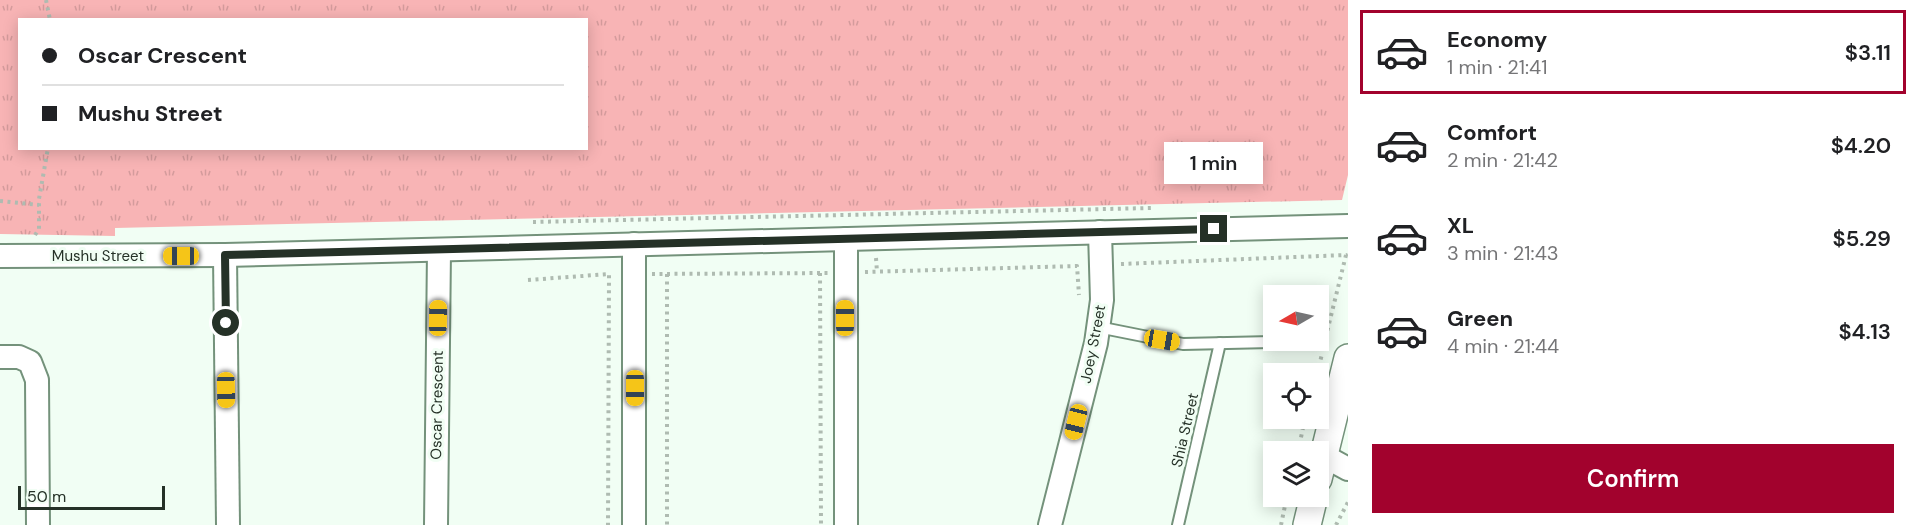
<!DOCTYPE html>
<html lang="en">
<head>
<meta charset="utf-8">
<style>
  :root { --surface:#fff; --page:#f2f2f2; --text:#202124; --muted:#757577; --line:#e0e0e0; --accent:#a2022d }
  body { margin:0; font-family:"DM Sans",sans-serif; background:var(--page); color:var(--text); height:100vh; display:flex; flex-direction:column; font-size:22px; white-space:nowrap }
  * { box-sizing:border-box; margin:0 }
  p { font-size:20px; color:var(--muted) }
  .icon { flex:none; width:33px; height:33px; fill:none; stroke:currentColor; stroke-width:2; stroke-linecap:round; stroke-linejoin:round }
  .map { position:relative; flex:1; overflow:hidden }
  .details { display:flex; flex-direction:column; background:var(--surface); width:570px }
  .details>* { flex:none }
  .banner { position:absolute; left:18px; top:18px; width:570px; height:132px; border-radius:0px; box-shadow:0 3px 15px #0003; display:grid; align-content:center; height:132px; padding:0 24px; background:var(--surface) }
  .needle { width:39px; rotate:261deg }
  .tools { position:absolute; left:1263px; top:285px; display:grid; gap:12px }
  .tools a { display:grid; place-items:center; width:66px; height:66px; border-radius:0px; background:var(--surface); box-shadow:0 3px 15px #0003; font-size:30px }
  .scale { position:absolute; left:18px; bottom:15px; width:147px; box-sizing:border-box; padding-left:6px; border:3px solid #253127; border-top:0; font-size:16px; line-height:21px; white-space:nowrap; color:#253127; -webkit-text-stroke:4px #f1fef4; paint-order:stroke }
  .end { position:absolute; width:27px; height:27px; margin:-14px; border:8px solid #253127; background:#fff; box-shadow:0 0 0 3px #fff }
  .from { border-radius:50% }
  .bubble { position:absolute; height:42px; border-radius:0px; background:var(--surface); box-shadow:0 3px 15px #0003; font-size:20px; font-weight:600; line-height:42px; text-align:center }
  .car { position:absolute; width:18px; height:36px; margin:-18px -9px; border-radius:8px; box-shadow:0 0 4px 2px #0007; background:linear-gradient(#f5c518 24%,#345 0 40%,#f5c518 0 76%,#345 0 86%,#f5c518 0) }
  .banner b { display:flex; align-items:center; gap:21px; height:57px; font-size:22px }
  .banner b+b { border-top:2px solid var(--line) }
  .banner i { width:15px; height:15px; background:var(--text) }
  ul { padding:10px 0 0; list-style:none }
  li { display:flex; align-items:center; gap:18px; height:84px; margin:0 12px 9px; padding:0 12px; border:3px solid transparent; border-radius:0px }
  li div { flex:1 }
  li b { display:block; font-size:22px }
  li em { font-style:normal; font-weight:600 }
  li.on { border-color:var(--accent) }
  li>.icon { width:54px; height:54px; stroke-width:1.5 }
  .cta { display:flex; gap:12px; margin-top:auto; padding:12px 24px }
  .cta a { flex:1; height:69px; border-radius:0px; background:var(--accent); color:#fff; font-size:24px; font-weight:600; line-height:69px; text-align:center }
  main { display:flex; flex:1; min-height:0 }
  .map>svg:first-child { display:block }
  .grass { fill:url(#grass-tufts); fill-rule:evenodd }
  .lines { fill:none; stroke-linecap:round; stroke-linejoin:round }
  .service-casing { stroke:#74927b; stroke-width:14 }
  .minor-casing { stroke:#74927b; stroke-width:26 }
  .tertiary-casing { stroke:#74927b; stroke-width:30 }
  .path { stroke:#afbbb1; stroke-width:4; stroke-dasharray:3 4.5; stroke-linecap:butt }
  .service { stroke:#fff; stroke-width:10 }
  .minor { stroke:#fff; stroke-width:22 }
  .tertiary { stroke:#fff; stroke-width:27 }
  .route { stroke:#253127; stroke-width:8 }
  .labels { text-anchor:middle; stroke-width:6; stroke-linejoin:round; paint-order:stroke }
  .street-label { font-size:15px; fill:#253127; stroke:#f1fef4 }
</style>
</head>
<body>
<main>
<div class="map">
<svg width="1348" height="525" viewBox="0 0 1348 525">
  <defs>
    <pattern id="grass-tufts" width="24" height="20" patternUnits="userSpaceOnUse" patternTransform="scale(1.5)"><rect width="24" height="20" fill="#f8b4b5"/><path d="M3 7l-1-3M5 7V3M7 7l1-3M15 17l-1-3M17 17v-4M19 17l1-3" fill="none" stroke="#d49b9c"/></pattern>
  </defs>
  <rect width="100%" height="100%" fill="#f1fef4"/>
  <path class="grass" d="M0 0H1348V175L1342 200 115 228V236L0 234ZM20 20H586V148H20Z"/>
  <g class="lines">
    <defs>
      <g id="service">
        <polyline points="1098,327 1183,344 1317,341"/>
        <polyline points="1178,525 1220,343"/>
      </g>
      <g id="minor">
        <polyline points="225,255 228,525"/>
        <polyline points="0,256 225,255 1348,226"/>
        <polyline points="0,357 19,357 30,362 37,380 38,525"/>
        <polyline points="1324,456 1348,469"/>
        <polyline points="436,525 439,250"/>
        <polyline points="634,525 634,244"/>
        <polyline points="846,525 846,239"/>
        <polyline points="1050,525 1096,343 1102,300 1100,232"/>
      </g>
      <g id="tertiary">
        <polyline points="1318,479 1348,358"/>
        <polyline points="1307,525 1314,496"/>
      </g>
    </defs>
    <use href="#service" class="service-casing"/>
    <use href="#minor" class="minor-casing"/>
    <use href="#tertiary" class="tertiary-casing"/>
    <g class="path">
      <polyline points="46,0 50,20"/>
      <polyline points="0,201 39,205"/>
      <polyline points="533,222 1152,208"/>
      <polyline points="35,235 39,229 39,199 48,148"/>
      <polyline points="876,258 877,272"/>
      <polyline points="1121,264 1346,255 1327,332"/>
      <polyline points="865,272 1077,266 1079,295"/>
      <polyline points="820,273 821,525"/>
      <polyline points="652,274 828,273"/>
      <polyline points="667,274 667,525"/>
      <polyline points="528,280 609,274 608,525"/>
      <polyline points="1317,374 1322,354"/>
      <polyline points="1298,452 1305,418"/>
      <polyline points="1281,525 1287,496"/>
      <polyline points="1336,525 1348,502"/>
    </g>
    <use href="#service" class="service"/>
    <use href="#minor" class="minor"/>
    <use href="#tertiary" class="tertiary"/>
  </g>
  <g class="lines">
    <polyline class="route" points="226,323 225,255 1214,229"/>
  </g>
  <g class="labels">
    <g class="street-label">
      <text x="98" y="261">Mushu Street</text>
      <text transform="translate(1093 344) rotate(-79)" y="5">Joey Street</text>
      <text transform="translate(437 405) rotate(-89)" y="5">Oscar Crescent</text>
      <text transform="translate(1185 430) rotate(-77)" y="5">Shia Street</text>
    </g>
  </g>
</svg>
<div class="tools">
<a><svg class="needle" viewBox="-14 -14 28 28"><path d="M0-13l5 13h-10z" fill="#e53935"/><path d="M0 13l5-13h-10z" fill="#757577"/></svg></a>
<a><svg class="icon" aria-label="locate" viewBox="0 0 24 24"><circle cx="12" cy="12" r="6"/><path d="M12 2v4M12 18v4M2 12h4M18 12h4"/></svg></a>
<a><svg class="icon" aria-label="layers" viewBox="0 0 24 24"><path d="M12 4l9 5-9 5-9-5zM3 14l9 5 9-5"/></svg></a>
</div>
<div class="scale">50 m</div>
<i class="end from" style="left:226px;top:323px"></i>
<i class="end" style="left:1214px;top:229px"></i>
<div class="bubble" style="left:1164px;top:142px;width:99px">1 min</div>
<i class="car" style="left:181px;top:256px;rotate:270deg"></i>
<i class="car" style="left:438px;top:318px;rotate:1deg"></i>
<i class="car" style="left:845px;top:318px;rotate:0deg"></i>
<i class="car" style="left:1162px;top:340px;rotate:100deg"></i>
<i class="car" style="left:635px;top:388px;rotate:180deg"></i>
<i class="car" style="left:226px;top:390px;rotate:179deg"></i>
<i class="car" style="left:1076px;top:422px;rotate:194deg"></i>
<div class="banner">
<b><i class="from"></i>Oscar Crescent</b>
<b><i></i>Mushu Street</b>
</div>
</div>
<section class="details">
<ul>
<li class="on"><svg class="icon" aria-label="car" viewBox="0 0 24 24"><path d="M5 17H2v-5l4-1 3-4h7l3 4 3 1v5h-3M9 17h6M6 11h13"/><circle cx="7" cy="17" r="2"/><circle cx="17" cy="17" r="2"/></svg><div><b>Economy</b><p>1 min · 21:41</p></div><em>$3.11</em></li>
<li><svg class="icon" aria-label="car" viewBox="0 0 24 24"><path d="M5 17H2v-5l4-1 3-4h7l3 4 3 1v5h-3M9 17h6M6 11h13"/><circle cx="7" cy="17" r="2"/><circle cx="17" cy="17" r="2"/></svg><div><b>Comfort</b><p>2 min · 21:42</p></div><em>$4.20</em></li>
<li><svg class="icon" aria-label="car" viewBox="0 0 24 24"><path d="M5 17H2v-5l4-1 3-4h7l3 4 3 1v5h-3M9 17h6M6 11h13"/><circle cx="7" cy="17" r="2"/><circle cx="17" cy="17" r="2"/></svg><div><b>XL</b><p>3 min · 21:43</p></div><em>$5.29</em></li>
<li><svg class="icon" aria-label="car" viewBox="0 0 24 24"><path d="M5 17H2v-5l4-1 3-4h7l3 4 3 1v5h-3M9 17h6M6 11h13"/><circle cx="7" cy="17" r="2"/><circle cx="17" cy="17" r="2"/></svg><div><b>Green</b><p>4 min · 21:44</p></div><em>$4.13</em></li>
</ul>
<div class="cta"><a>Confirm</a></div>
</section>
</main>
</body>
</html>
